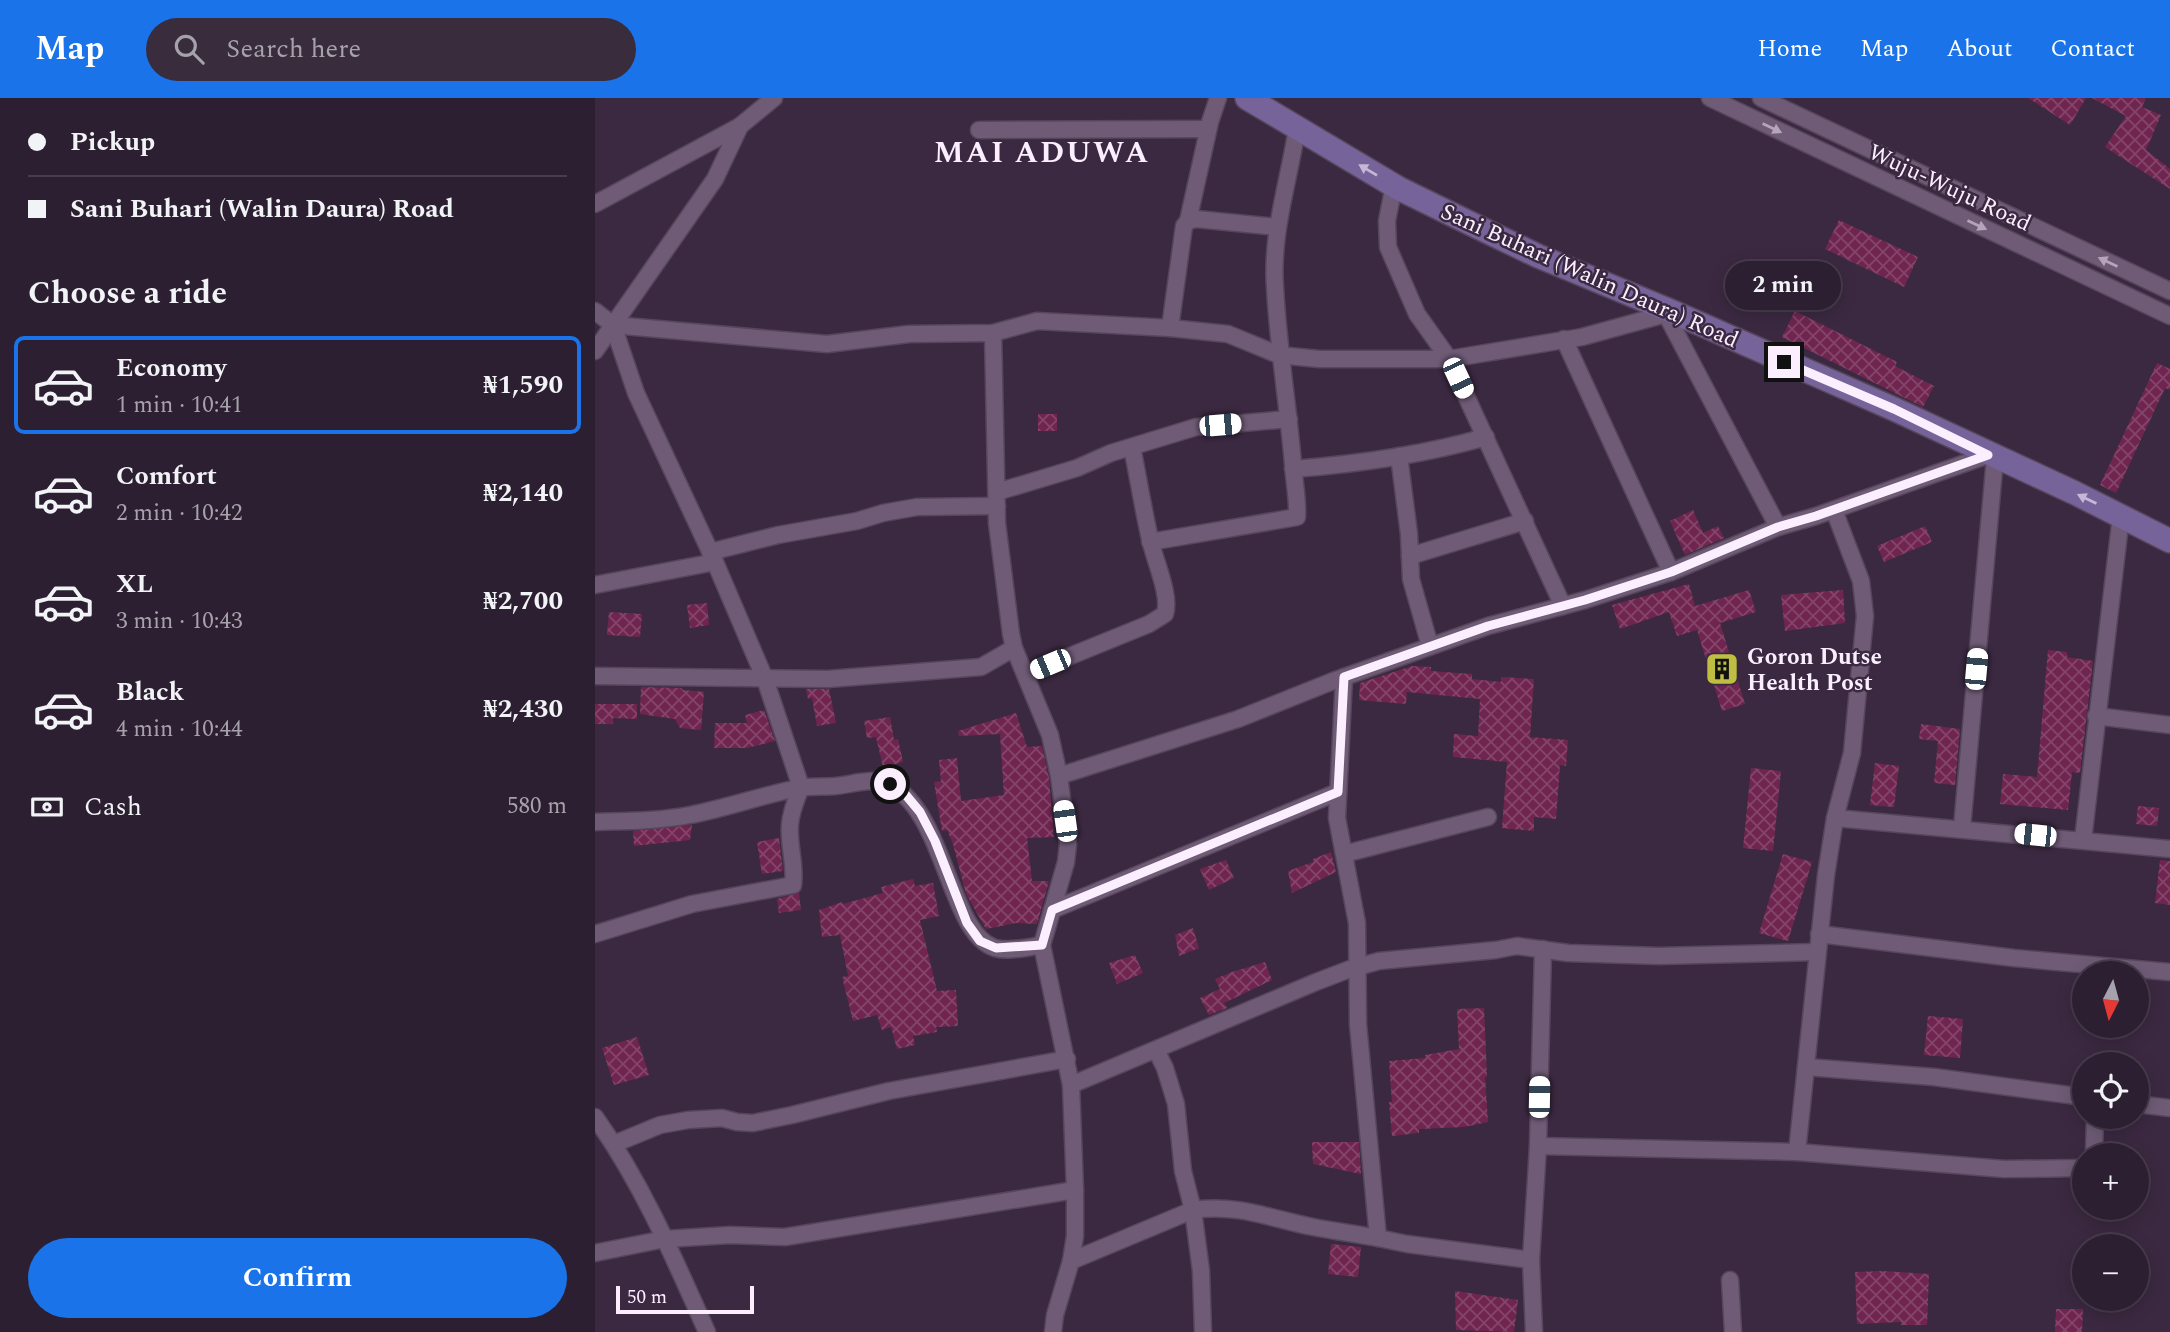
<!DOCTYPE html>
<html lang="en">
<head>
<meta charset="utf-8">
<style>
  :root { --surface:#2c1f31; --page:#382c3d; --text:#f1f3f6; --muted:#a6a2ab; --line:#483d4d; --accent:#1a73e8 }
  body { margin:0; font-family:Spectral,serif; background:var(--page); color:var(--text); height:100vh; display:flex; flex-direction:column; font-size:26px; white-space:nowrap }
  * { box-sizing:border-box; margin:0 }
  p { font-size:23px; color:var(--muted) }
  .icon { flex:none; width:38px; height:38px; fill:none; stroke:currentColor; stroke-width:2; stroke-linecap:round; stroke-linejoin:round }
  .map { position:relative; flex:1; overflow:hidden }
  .details { display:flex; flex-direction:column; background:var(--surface); width:595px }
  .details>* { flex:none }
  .top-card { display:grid; align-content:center; height:154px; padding:0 28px; background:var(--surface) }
  .needle { width:46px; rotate:186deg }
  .buttons { position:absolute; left:1477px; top:863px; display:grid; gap:14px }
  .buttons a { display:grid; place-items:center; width:77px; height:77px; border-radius:50%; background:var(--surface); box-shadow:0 4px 18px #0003,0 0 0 2px var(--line); font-size:35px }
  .scale { position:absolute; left:21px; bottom:18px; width:138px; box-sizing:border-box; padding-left:7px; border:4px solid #fbefff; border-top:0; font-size:19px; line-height:24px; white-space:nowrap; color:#fbefff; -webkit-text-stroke:5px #3b2941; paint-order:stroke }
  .end { position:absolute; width:32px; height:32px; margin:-16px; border:9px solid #fbefff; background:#111; box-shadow:0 0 0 4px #111 }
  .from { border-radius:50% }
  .bubble { position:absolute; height:49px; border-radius:24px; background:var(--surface); box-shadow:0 4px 18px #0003,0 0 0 2px var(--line); font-size:23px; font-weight:700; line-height:49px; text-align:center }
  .car { position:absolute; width:21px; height:42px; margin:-21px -10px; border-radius:9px; box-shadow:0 0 5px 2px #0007; background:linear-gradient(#fff 24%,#345 0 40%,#fff 0 76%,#345 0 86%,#fff 0) }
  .top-card b { display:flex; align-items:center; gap:24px; height:66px; font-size:26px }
  .top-card b+b { border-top:2px solid var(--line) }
  .top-card i { width:18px; height:18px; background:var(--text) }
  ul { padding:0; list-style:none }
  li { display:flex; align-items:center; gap:21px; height:98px; margin:0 14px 10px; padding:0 14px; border:4px solid transparent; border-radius:10px }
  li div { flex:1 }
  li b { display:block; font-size:26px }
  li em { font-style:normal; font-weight:700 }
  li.active { border-color:var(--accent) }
  li>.icon { width:63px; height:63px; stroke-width:1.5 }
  h2 { padding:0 28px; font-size:32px; line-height:84px }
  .pay { display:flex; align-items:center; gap:18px; height:77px; padding:0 28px; font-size:26px }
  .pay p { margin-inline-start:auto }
  .button { display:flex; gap:14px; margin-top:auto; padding:14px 28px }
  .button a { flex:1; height:80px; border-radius:42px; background:var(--accent); color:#fff; font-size:28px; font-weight:700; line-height:80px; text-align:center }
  header { display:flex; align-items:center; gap:42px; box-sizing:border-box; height:98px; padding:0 35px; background:var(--accent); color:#fff }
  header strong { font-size:33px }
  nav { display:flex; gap:38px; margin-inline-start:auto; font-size:24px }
  .search { width:490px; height:63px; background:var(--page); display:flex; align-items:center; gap:18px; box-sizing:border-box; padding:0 24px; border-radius:38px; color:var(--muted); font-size:26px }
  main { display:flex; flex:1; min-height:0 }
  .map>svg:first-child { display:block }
  .building { fill:url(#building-cross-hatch) }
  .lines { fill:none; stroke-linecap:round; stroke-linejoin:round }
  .street-casing { stroke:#56465b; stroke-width:19 }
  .secondary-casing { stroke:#56465b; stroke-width:26 }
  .street { stroke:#6f5b76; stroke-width:16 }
  .secondary { stroke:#76639a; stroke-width:23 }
  .oneway { fill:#b5a5ba }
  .oneway2 { fill:#c6b7d7 }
  .route { stroke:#fbefff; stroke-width:9 }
  .labels { text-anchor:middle; stroke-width:5; stroke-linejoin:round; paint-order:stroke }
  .street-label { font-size:23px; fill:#fbefff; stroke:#3b2941 }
  .poi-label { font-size:23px; font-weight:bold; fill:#fbefff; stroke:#3b2941; text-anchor:start }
  .district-label { font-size:30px; font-weight:bold; letter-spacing:2px; fill:#fbefff; stroke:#3b2941 }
</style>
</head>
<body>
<header>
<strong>Map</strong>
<div class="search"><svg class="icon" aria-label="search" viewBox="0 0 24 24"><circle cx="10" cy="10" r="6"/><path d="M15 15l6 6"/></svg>Search here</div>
<nav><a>Home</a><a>Map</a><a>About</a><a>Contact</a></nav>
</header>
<main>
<section class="details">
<div class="top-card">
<b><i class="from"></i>Pickup</b>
<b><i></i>Sani Buhari (Walin Daura) Road</b>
</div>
<h2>Choose a ride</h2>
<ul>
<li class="active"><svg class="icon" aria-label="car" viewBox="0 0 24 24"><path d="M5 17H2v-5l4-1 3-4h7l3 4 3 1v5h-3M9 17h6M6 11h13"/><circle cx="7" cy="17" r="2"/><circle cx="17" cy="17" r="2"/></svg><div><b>Economy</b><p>1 min · 10:41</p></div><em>₦1,590</em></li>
<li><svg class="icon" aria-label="car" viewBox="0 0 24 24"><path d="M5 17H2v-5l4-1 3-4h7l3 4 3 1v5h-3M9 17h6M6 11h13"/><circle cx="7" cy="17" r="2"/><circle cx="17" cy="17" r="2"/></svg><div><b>Comfort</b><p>2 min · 10:42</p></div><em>₦2,140</em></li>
<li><svg class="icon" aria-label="car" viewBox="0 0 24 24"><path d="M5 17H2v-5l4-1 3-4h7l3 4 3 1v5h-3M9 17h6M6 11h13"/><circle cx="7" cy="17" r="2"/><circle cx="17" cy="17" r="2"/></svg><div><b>XL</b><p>3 min · 10:43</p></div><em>₦2,700</em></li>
<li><svg class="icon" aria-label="car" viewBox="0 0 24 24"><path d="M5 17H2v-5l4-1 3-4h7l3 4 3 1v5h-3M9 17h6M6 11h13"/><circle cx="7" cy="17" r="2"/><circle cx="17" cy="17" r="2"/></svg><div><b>Black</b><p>4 min · 10:44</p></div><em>₦2,430</em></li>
</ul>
<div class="pay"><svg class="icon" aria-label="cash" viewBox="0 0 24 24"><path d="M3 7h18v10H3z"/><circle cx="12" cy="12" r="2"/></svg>Cash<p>580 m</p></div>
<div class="button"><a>Confirm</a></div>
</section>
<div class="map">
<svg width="1575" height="1234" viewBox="0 0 1575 1234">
  <defs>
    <pattern id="building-cross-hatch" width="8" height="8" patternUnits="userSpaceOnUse" patternTransform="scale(1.75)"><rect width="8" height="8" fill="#6f254f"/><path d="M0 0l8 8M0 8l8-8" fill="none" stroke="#844569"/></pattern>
  </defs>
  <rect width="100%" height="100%" fill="#3b2941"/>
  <g class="building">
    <polygon points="1433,0 1491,0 1475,27"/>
    <polygon points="1497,0 1551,0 1547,9 1566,17 1551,52 1575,71 1575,91 1510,49 1531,18"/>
    <polygon points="1244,122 1323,159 1309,189 1230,151"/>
    <polygon points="1200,213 1302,264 1300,268 1339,288 1328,309 1187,239"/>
    <polygon points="1562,265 1575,271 1575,292 1570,290 1521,395 1505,387"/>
    <rect x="443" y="316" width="19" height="17"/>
    <polygon points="1098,412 1108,435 1123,428 1129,440 1090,457 1075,423"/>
    <polygon points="1330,428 1337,444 1289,464 1282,448"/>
    <polygon points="1094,486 1100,508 1154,492 1161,514 1125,525 1150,606 1127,613 1102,532 1082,538 1074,514 1025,531 1017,507"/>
    <polygon points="1248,492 1250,525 1190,533 1186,497"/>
    <polygon points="112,505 114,527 95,530 92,507"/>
    <polygon points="14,514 47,516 45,539 12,537"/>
    <polygon points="1453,552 1472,554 1472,559 1498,563 1485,675 1477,674 1473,712 1405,706 1408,676 1442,679"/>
    <polygon points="817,568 836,569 836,573 877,576 877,581 906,584 906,579 939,581 935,639 973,642 971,668 965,667 961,721 939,719 939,733 907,730 912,664 858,659 859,636 883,638 885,601 812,594 811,606 764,602 765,585"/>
    <polygon points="46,589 86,590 88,592 109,594 106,632 85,630 80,621 45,616"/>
    <polygon points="211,591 234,591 241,625 222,628 217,600 213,601"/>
    <polygon points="0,606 42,606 42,621 18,620 18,626 0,626"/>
    <polygon points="169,612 180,643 152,650 119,650 120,625 152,625 150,617"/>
    <polygon points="421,615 432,649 447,648 454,680 459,739 432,740 437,783 454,783 442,826 421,825 391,831 371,796 358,746 352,732 347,733 339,684 346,683 344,662 362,660 366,703 409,697 405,636 364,638 363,633"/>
    <polygon points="295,619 299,642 303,641 308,664 288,669 281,639 272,640 269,623"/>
    <polygon points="1326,626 1365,631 1360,687 1339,685 1343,643 1324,641"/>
    <polygon points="1280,665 1304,668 1299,709 1275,707"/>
    <polygon points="1156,670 1186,673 1178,753 1148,750"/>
    <polygon points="1543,708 1564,710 1562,728 1541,726"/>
    <polygon points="97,727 95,742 39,748 38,733"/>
    <polygon points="184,740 188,773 167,776 162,744"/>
    <polygon points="736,754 741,774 697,795 693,773 718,764 718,761"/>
    <polygon points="1188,756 1217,764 1193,843 1164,835"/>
    <polygon points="631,762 639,780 614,792 605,771"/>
    <polygon points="1565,762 1575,763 1575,807 1560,805"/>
    <polygon points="318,781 320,788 338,785 344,818 325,822 342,893 361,892 363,928 341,929 342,934 318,938 320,947 302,951 296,929 287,932 282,917 258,923 247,879 253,878 245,837 227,839 224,812 247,804 248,806 288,795 286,789"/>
    <polygon points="204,795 206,812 184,815 182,801"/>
    <polygon points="598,830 604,850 584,858 580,837"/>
    <polygon points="540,857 548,875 522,886 514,865"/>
    <polygon points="670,864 677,882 629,905 632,910 614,917 605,900 625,891 620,881 637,874"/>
    <polygon points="889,910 892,979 890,979 893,1024 869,1029 824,1031 824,1035 797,1038 794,1004 797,1004 794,963 830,960 830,957 864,951 862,911"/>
    <polygon points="1333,918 1368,921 1365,960 1329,957"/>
    <polygon points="42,939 54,977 19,987 7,950"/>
    <polygon points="717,1044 764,1044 766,1076 718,1066"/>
    <polygon points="736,1146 766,1149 763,1179 733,1176"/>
    <polygon points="1288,1173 1334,1176 1332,1227 1306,1227 1306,1224 1262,1226 1260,1174"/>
    <polygon points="860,1193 923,1202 919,1234 861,1232"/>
    <polygon points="1461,1211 1488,1211 1487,1234 1460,1234"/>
  </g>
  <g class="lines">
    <defs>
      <g id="street">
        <polyline points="1115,0 1575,218"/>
        <polyline points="1166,0 1575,193"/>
        <polyline points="384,32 613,31"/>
        <polyline points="799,87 792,123 793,149 822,216 854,261 968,508"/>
        <polyline points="0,106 145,28 179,0"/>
        <polyline points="593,123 615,24 623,0"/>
        <path d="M0 213 18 227 41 295 120 464 170 581 206 689C201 702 196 713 195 726 193 747 201 767 198 787L97 806 0 836"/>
        <polyline points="1071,216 1183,429"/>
        <polyline points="18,227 232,246 314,236 398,235 442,223 575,230 633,236 684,257 724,261 854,261 987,239 1078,214"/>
        <polyline points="575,230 589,128 593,123 601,121 682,129"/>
        <polyline points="398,235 402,425 416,536 419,550 455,637 464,678 473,746 471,764 447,847 476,987 480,1092 480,1138 476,1163 460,1217 458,1234"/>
        <polyline points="969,241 1076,474"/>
        <polyline points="0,253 120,81 145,28"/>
        <polyline points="804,358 814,436 816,481 835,548"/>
        <path d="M698 371C763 366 828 357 891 339"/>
        <polyline points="402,394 482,370 516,355 601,329 694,321"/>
        <path d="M555 444 702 419C703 401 699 383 698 366 693 307 683 248 680 189 676 135 694 83 702 30"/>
        <polyline points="115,454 183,437 262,423 288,415 322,409 402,408"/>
        <polyline points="815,458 930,423"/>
        <polyline points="0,487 120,464"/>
        <path d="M431 576 554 526 570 516C576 497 559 461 555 441 548 410 543 379 537 349"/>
        <polyline points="0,578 233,581 386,569 419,550"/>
        <polyline points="749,579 742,720 762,825 763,926 783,1140 812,1146 936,1162"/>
        <polyline points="1501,618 1575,627"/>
        <polyline points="464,678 643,621 738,583 893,528 990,502 1076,474 1183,429 1221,418 1393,357"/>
        <polyline points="1240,720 1575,751"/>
        <path d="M0 724C31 723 64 723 95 717 132 710 167 697 204 690 216 688 229 689 241 688 260 686 280 678 298 688 351 720 355 836 400 850 414 854 433 849 447 847"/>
        <polyline points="1367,730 1400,360"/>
        <polyline points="1488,742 1526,418"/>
        <polyline points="749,756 893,719"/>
        <polyline points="457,812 743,694"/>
        <polyline points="1224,836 1419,860 1575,874"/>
        <path d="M561 952 570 970 581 1006 588 1073 598 1112C645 1106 673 1120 718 1129 739 1133 761 1136 783 1140"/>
        <polyline points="1211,969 1339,979 1489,999"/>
        <polyline points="476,987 721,884 755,871 784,863 901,852 922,848 973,855 1064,858 1222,854"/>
        <polyline points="1542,1006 1575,1010"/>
        <path d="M0 1019C47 1085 79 1160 112 1234"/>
        <polyline points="19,1046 65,1027 93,1022 127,1020 142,1024 158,1025 197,1017 294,993 472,961"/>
        <polyline points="943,1048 1202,1054 1409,1071 1489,1070"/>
        <polyline points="1202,1054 1231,777 1240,720 1257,655 1270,518 1266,483 1239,412"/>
        <polyline points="1499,1057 1500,1018"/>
        <polyline points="0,1155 70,1141 135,1137 190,1139 480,1092"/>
        <polyline points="476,1163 598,1112 606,1173 608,1234"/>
        <polyline points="1135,1182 1138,1234"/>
        <polyline points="939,1234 936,1162 943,1048 948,851"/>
      </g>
      <polyline id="secondary" points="652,0 803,90 893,134 943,158 1078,214 1299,311 1480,395 1575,443"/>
    </defs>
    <use href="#street" class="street-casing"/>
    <use href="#secondary" class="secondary-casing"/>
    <use href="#street" class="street"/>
    <use href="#secondary" class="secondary"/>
  </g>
  <defs><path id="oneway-solid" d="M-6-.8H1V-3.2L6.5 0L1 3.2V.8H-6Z" transform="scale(1.75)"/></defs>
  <g class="oneway">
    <use href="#oneway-solid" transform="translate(1177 30) rotate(26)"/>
    <use href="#oneway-solid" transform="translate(1382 127) rotate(25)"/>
    <use href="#oneway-solid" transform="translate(1513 164) rotate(-155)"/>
  </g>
  <g class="oneway2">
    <use href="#oneway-solid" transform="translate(773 72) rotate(-149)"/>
    <use href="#oneway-solid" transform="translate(1492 401) rotate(-154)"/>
  </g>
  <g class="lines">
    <polyline class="route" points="295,686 310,696 325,714 340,743 372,825 385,843 401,850 447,847 457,812 743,694 749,579 893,528 990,502 1076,474 1183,429 1221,418 1393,357 1299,311 1189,264"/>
  </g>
  <defs>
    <symbol id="building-square" viewBox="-11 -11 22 22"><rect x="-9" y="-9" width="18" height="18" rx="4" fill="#bebf42" stroke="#3b2941"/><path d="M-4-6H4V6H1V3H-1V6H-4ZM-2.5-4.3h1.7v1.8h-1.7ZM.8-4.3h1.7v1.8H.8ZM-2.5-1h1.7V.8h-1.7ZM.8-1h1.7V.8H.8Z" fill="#111"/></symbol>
  </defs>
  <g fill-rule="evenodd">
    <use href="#building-square" x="1108" y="552" width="38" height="38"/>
  </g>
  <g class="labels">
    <g class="street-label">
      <text transform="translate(1355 89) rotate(25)" y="8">Wuju-Wuju Road</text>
      <text transform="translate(995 177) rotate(24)" y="8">Sani Buhari (Walin Daura) Road</text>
    </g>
    <g class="poi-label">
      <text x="1152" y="566">Goron Dutse<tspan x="1152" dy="26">Health Post</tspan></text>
    </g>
    <g class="district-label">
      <text x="447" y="64">MAI ADUWA</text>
    </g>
  </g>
</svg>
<div class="buttons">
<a><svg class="needle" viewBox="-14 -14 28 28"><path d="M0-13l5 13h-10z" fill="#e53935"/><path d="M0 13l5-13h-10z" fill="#a6a2ab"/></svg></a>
<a><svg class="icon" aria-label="locate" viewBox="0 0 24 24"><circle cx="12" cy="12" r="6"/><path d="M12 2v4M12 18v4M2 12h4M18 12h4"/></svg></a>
<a>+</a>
<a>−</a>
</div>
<div class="scale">50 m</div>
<i class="end from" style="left:295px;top:686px"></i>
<i class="end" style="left:1189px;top:264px"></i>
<div class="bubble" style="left:1130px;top:163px;width:116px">2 min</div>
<i class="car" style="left:863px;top:280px;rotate:155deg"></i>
<i class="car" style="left:625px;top:327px;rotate:85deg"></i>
<i class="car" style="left:455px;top:566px;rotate:247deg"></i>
<i class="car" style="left:1381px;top:571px;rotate:5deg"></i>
<i class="car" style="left:470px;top:723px;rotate:352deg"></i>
<i class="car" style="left:1440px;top:737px;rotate:276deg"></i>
<i class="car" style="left:944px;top:999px;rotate:1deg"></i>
</div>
</main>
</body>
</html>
